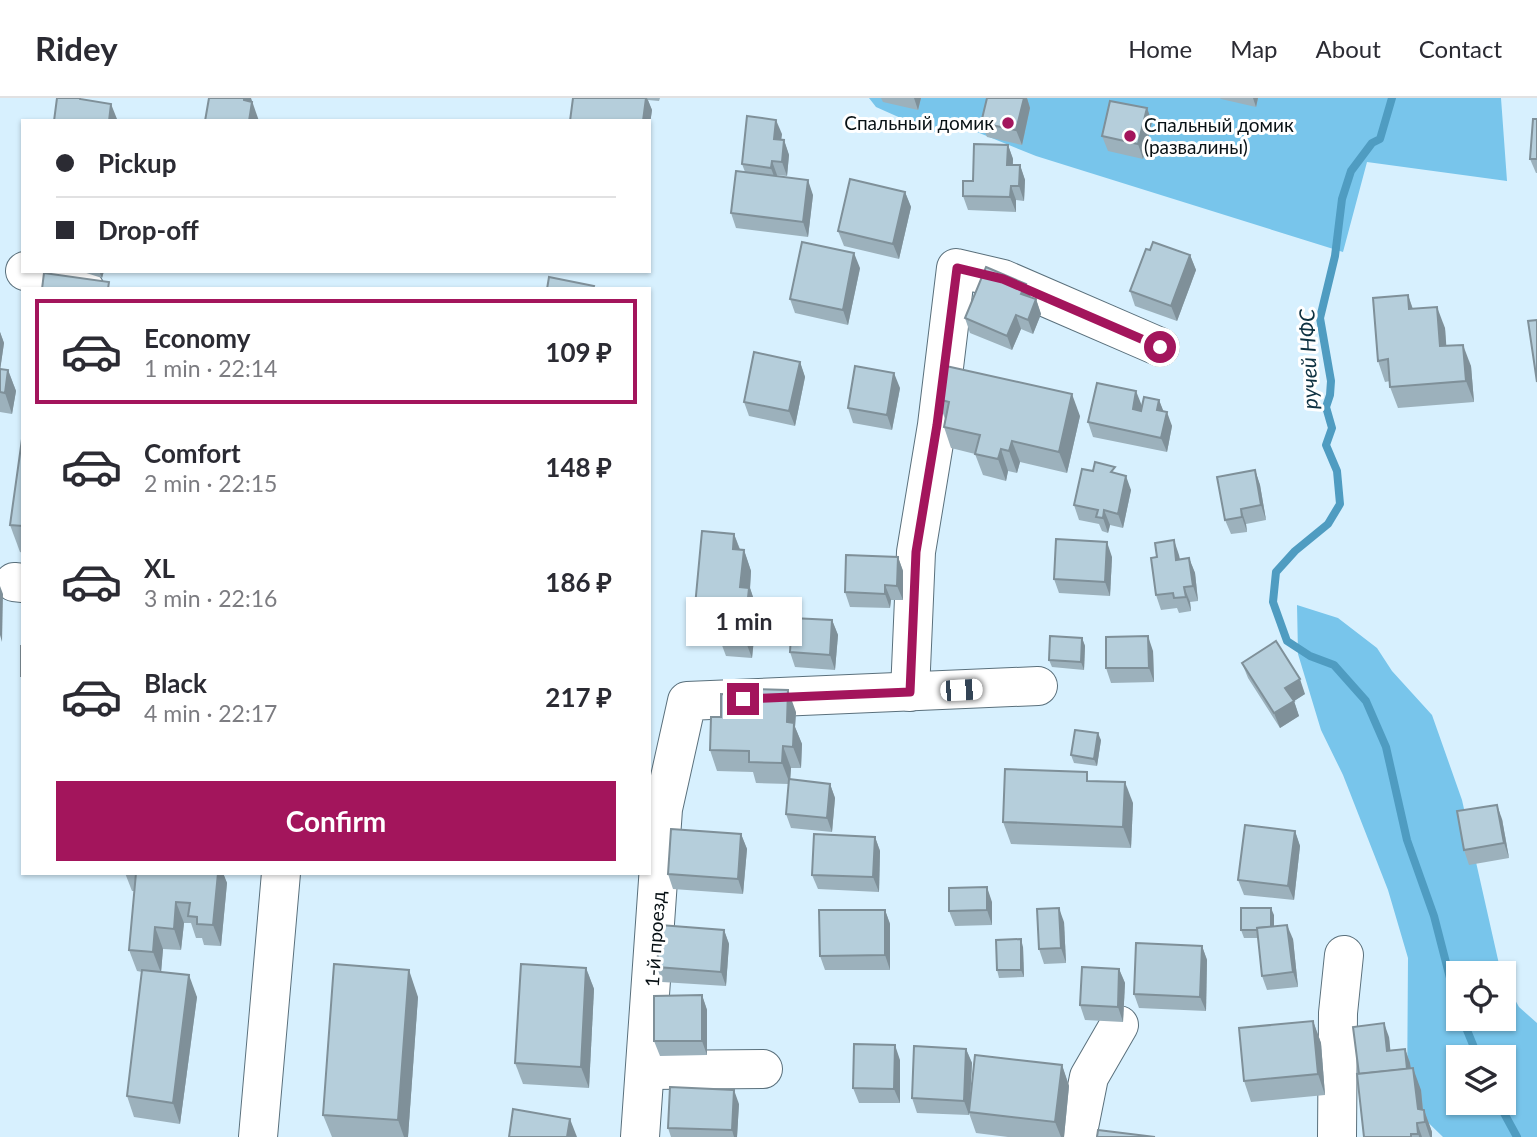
<!DOCTYPE html>
<html lang="en">
<head>
<meta charset="utf-8">
<style>
  :root { --surface:#fff; --page:#f2f2f3; --text:#2b2b33; --muted:#7c7c81; --line:#e1e1e2; --accent:#a3155c }
  body { margin:0; font-family:Lato,sans-serif; background:var(--page); color:var(--text); height:100vh; display:flex; flex-direction:column; font-size:26px; white-space:nowrap }
  * { box-sizing:border-box; margin:0 }
  p { font-size:23px; color:var(--muted) }
  .icon { flex:none; width:38px; height:38px; fill:none; stroke:currentColor; stroke-width:2; stroke-linecap:round; stroke-linejoin:round }
  .map { position:relative; flex:1; overflow:hidden }
  .drawer { position:absolute; left:21px; top:189px; width:630px; height:588px; display:flex; flex-direction:column; background:var(--surface); border-radius:0px; box-shadow:0 2px 5px #0004 }
  .drawer>* { flex:none }
  .hud { position:absolute; left:21px; top:21px; width:630px; height:154px; border-radius:0px; box-shadow:0 2px 5px #0004; display:grid; align-content:center; height:154px; padding:0 35px; background:var(--surface) }
  .buttons { position:absolute; left:1446px; top:863px; display:grid; gap:14px }
  .buttons a { display:grid; place-items:center; width:70px; height:70px; border-radius:0px; background:var(--surface); box-shadow:0 2px 5px #0004; font-size:35px }
  .end { position:absolute; width:32px; height:32px; margin:-16px; border:9px solid #a3155c; background:#fff; box-shadow:0 0 0 4px #fff }
  .from { border-radius:50% }
  .bubble { position:absolute; height:49px; border-radius:0px; background:var(--surface); box-shadow:0 2px 5px #0004; font-size:23px; font-weight:700; line-height:49px; text-align:center }
  .car { position:absolute; width:21px; height:42px; margin:-21px -10px; border-radius:9px; box-shadow:0 0 5px 2px #0007; background:linear-gradient(#fff 24%,#345 0 40%,#fff 0 76%,#345 0 86%,#fff 0) }
  .hud b { display:flex; align-items:center; gap:24px; height:66px; font-size:26px }
  .hud b+b { border-top:2px solid var(--line) }
  .hud i { width:18px; height:18px; background:var(--text) }
  ul { padding:12px 0 0; list-style:none }
  li { display:flex; align-items:center; gap:21px; height:105px; margin:0 14px 10px; padding:0 21px; border:4px solid transparent; border-radius:0px }
  li div { flex:1 }
  li b { display:block; font-size:26px }
  li em { font-style:normal; font-weight:700 }
  li.active { border-color:var(--accent) }
  li>.icon { width:63px; height:63px; stroke-width:1.5 }
  .button { display:flex; gap:14px; margin-top:auto; padding:14px 35px }
  .button a { flex:1; height:80px; border-radius:0px; background:var(--accent); color:#fff; font-size:28px; font-weight:700; line-height:80px; text-align:center }
  header { display:flex; align-items:center; gap:42px; box-sizing:border-box; height:98px; padding:0 35px; background:var(--surface); border-bottom:2px solid var(--line) }
  header strong { font-size:33px }
  nav { display:flex; gap:38px; margin-inline-start:auto; font-size:24px }
  .map>svg:first-child { display:block }
  .forest { fill:#78c5eb; fill-rule:evenodd }
  .lines { fill:none; stroke-linecap:round; stroke-linejoin:round }
  .stream { stroke:#4f9cc1; stroke-width:8 }
  .minor-casing { stroke:#5a707c; stroke-width:40 }
  .minor { stroke:#fff; stroke-width:38 }
  .wall { fill:#9cb1bc }
  .shaded-wall { fill:#7f9099 }
  .building { fill:#b5cedb; stroke:#7f9099; stroke-width:2 }
  .route { stroke:#a3155c; stroke-width:9 }
  .poi-dot { fill:#a3155c; stroke:#fff; stroke-width:2.5 }
  .labels { text-anchor:middle; stroke-width:6; stroke-linejoin:round; paint-order:stroke }
  .poi-label { font-size:19px; fill:#081115; stroke:#fff; text-anchor:end }
  .street-label { font-size:19px; fill:#081115; stroke:#fff }
  .water-label { font-size:21px; font-style:italic; fill:#0d3141; stroke:#fff }
</style>
</head>
<body>
<header>
<strong>Ridey</strong>
<nav><a>Home</a><a>Map</a><a>About</a><a>Contact</a></nav>
</header>
<div class="map">
<svg width="1537" height="1039" viewBox="0 0 1537 1039">
  <rect width="100%" height="100%" fill="#d7f0fe"/>
  <g class="forest">
    <polygon points="869,0 1501,0 1507,83 1367,64 1343,154 1036,58 972,32 932,34 876,9"/>
    <path d="M1297 507 1338 520 1377 550 1392 573 1432 617 1462 702 1501 875H1458V920H1503V880L1519 909 1537 925V1039H1443L1407 1004 1408 860 1388 792 1343 677 1321 632 1298 556ZM1458 959H1503V1004H1458Z"/>
  </g>
  <g class="lines">
    <g class="stream">
      <polyline points="1392,0 1380,41 1372,45 1351,73 1342,101 1335,158 1320,220 1331,283 1330,297 1326,309 1332,330 1326,347 1337,373 1340,406 1328,426 1295,453 1276,474 1273,504 1287,543 1310,558 1334,567 1366,603 1386,649 1407,742 1434,818 1458,911"/>
      <polyline points="1462,920 1478,959"/>
      <polyline points="1498,1004 1517,1039"/>
    </g>
    <defs>
      <g id="minor">
        <polyline points="25,173 85,191"/>
        <polyline points="14,484 23,485"/>
        <polyline points="910,594 916,454 937,327 956,170 1003,181 1160,249"/>
        <polyline points="647,972 763,971"/>
        <polyline points="258,1039 281,775"/>
        <polyline points="640,1039 663,711 687,603 1038,588"/>
        <polyline points="1077,1039 1089,979 1119,927"/>
        <polyline points="1337,1039 1338,915 1344,857"/>
      </g>
    </defs>
    <use href="#minor" class="minor-casing"/>
    <use href="#minor" class="minor"/>
  </g>
  <g class="wall">
    <polygon points="573,0 660,0 659,3 648,2 652,12 649,33 649,23"/>
    <polygon points="881,0 921,0 918,12 883,4"/>
    <polygon points="987,0 1027,0 1030,10 1022,47 987,39 981,25"/>
    <polygon points="1220,0 1258,0 1256,9 1221,1"/>
    <polygon points="1537,21 1537,75 1536,75 1530,61"/>
    <polygon points="1152,24 1143,61 1108,53 1102,38"/>
    <polygon points="782,36 781,42 784,42 789,57 787,78 777,77 777,79 813,97 808,139 736,130 731,115 745,74 742,66"/>
    <polygon points="1008,47 1013,61 1013,67 1020,67 1025,82 1024,103 1016,102 1016,114 968,112 963,98 973,83"/>
    <polygon points="905,94 911,109 899,161 844,148 838,133"/>
    <polygon points="1150,152 1190,157 1196,172 1177,223 1135,208 1130,193"/>
    <polygon points="860,170 848,227 795,215 790,201"/>
    <polygon points="80,173 104,173 102,180"/>
    <polygon points="1026,186 1030,199 1036,201 1041,216 1033,236 1021,231 1012,252 970,235 965,220"/>
    <polygon points="1408,197 1413,211 1445,230 1446,248 1471,268 1474,304 1398,310 1390,289 1390,283 1385,284 1378,263"/>
    <polygon points="0,234 4,245 0,271 8,272 16,293 12,316 0,314"/>
    <polygon points="800,264 805,279 795,328 749,318 744,304"/>
    <polygon points="900,290 892,332 853,325 848,310"/>
    <polygon points="938,301 1080,318 1067,375 1020,364 1017,375 1008,373 1006,383 983,377 975,356 951,350 944,329 945,321"/>
    <polygon points="1159,302 1163,313 1172,328 1167,354 1093,339 1088,324"/>
    <polygon points="23,334 23,455 20,454 10,427"/>
    <polygon points="1255,372 1260,387 1266,422 1246,426 1247,434 1231,436 1225,422"/>
    <polygon points="1093,373 1117,376 1131,392 1123,430 1110,427 1108,435 1102,433 1099,426 1079,422 1074,407"/>
    <polygon points="734,436 740,451 744,452 751,473 750,490 757,511 752,560 726,558 720,542 701,540 694,519"/>
    <polygon points="1179,457 1180,462 1189,460 1195,475 1198,503 1190,504 1191,513 1179,515 1177,510 1161,512 1156,497"/>
    <polygon points="898,459 903,473 903,502 891,502 890,510 850,509 845,494"/>
    <polygon points="1112,459 1110,498 1059,495 1054,481"/>
    <polygon points="832,522 838,537 835,572 795,569 790,554"/>
    <polygon points="1082,540 1085,548 1084,572 1052,569 1049,562"/>
    <polygon points="1153,553 1154,584 1111,585 1106,570"/>
    <polygon points="1242,565 1305,596 1294,603 1299,618 1280,630 1248,580"/>
    <polygon points="796,614 795,629 802,646 801,670 791,670 790,681 830,686 835,700 832,734 791,730 786,716 789,686 756,685 753,674 717,673 710,652"/>
    <polygon points="1101,642 1097,668 1074,665 1071,657"/>
    <polygon points="1090,683 1133,705 1131,750 1011,746 1003,724"/>
    <polygon points="1502,721 1509,760 1469,767 1464,752"/>
    <polygon points="1295,733 1300,748 1294,802 1244,797 1238,782"/>
    <polygon points="741,736 747,751 743,796 673,791 668,776"/>
    <polygon points="875,739 880,753 879,794 818,791 812,777"/>
    <polygon points="125,775 223,775 227,785 221,848 204,847 202,840 196,840 191,825 184,825 181,852 163,851 161,874 197,899 180,1026 134,1019 127,998 142,874 137,873 129,852 135,793 132,793"/>
    <polygon points="992,804 992,827 955,828 949,813"/>
    <polygon points="885,812 890,826 890,872 825,872 820,858"/>
    <polygon points="1274,817 1274,828 1293,841 1298,889 1267,892 1262,878 1258,840 1244,840 1241,832"/>
    <polygon points="1064,824 1066,865 1044,866 1039,851"/>
    <polygon points="724,832 729,846 726,888 662,884 657,869"/>
    <polygon points="1202,848 1207,862 1206,913 1139,910 1134,896"/>
    <polygon points="1023,849 1024,879 999,880 997,872"/>
    <polygon points="586,870 594,891 589,990 523,986 515,965"/>
    <polygon points="1119,871 1125,885 1123,924 1085,922 1080,907"/>
    <polygon points="702,897 707,912 707,957 660,958 654,943"/>
    <polygon points="418,899 408,1039 332,1039 323,1017"/>
    <polygon points="1313,923 1321,945 1325,997 1251,1004 1244,983"/>
    <polygon points="1389,939 1390,952 1405,951 1410,965 1411,971 1421,992 1423,1012 1424,1012 1432,1034 1432,1039 1364,1039 1359,976"/>
    <polygon points="966,951 972,965 970,1007 1062,967 1069,988 1064,1039 1008,1039 976,1035 969,1015 969,1017 917,1015 912,1000"/>
    <polygon points="900,962 900,1005 859,1005 853,990"/>
    <polygon points="739,1006 737,1039 671,1039 668,1030"/>
  </g>
  <g class="shaded-wall">
    <polygon points="244,0 251,0 259,23 249,23 244,2"/>
    <polygon points="646,0 647,0 652,12 649,33 649,23 643,23"/>
    <polygon points="914,0 921,0 918,12"/>
    <polygon points="1024,0 1027,0 1030,10 1022,47 1016,32"/>
    <polygon points="1253,0 1258,0 1256,9"/>
    <polygon points="111,6 117,21 116,23 109,23"/>
    <polygon points="1147,10 1152,24 1143,61 1138,46"/>
    <polygon points="776,22 782,36 779,56 774,41"/>
    <polygon points="784,42 789,57 787,78 782,64"/>
    <polygon points="1008,47 1013,61 1012,81 1007,67"/>
    <polygon points="772,63 777,77 776,84 771,70"/>
    <polygon points="1020,67 1025,82 1024,103 1019,88"/>
    <polygon points="808,82 813,97 808,139 803,124"/>
    <polygon points="1011,88 1016,102 1016,114 1010,99"/>
    <polygon points="905,94 911,109 899,161 893,146"/>
    <polygon points="854,155 860,170 848,227 843,212"/>
    <polygon points="1190,157 1196,172 1177,223 1171,208"/>
    <polygon points="99,173 104,173 102,180"/>
    <polygon points="1026,186 1031,200 1021,196"/>
    <polygon points="1408,197 1415,218 1409,211"/>
    <polygon points="1036,201 1041,216 1033,236 1028,222"/>
    <polygon points="1437,209 1445,230 1448,270 1440,248"/>
    <polygon points="1016,217 1021,231 1012,252 1007,238"/>
    <polygon points="0,234 4,245 0,273"/>
    <polygon points="1463,247 1471,268 1474,304 1466,283"/>
    <polygon points="800,264 805,279 795,328 789,313"/>
    <polygon points="8,272 16,293 12,316 5,295"/>
    <polygon points="894,275 900,290 892,332 887,317"/>
    <polygon points="1136,293 1142,308 1138,326 1133,311"/>
    <polygon points="1072,296 1080,318 1067,375 1059,354"/>
    <polygon points="1159,302 1165,317 1157,312"/>
    <polygon points="1167,314 1172,328 1167,354 1161,340"/>
    <polygon points="1012,343 1020,364 1017,375 1009,353"/>
    <polygon points="1001,351 1008,373 1006,383 998,361"/>
    <polygon points="1255,372 1260,387 1266,422 1261,407"/>
    <polygon points="1126,378 1131,392 1123,430 1118,416"/>
    <polygon points="1241,411 1246,426 1247,434 1242,419"/>
    <polygon points="1104,412 1110,427 1108,435 1103,420"/>
    <polygon points="734,436 742,458 733,451"/>
    <polygon points="1174,442 1179,457 1182,477 1176,462"/>
    <polygon points="1107,444 1112,459 1110,498 1105,484"/>
    <polygon points="744,452 751,473 750,490 757,511 752,560 744,539 740,489"/>
    <polygon points="898,459 903,473 903,502 897,488"/>
    <polygon points="1189,460 1195,475 1198,503 1193,488"/>
    <polygon points="885,487 891,502 890,510 885,496"/>
    <polygon points="0,488 3,496 2,544 0,537"/>
    <polygon points="1184,489 1190,504 1191,513 1186,499"/>
    <polygon points="832,522 838,537 835,572 830,557"/>
    <polygon points="1148,538 1153,553 1154,584 1149,570"/>
    <polygon points="1082,540 1085,548 1084,572 1081,564"/>
    <polygon points="1300,581 1305,596 1291,605 1285,590"/>
    <polygon points="788,592 796,614 795,629 802,646 801,670 793,649 787,624"/>
    <polygon points="1294,603 1299,618 1280,630 1274,615"/>
    <polygon points="1098,635 1101,642 1097,668 1094,661"/>
    <polygon points="783,648 791,670 790,686 782,665"/>
    <polygon points="1125,684 1133,705 1131,750 1123,729"/>
    <polygon points="830,686 835,700 832,734 827,720"/>
    <polygon points="1497,707 1502,721 1509,760 1504,745"/>
    <polygon points="1295,733 1300,748 1294,802 1288,788"/>
    <polygon points="741,736 747,751 743,796 738,781"/>
    <polygon points="875,739 880,753 879,794 873,779"/>
    <polygon points="218,775 223,775 227,785 221,848 213,827"/>
    <polygon points="987,789 992,804 992,827 987,812"/>
    <polygon points="176,804 184,825 181,852 174,831"/>
    <polygon points="1059,810 1064,824 1066,865 1061,850"/>
    <polygon points="1271,810 1274,817 1274,840 1271,832"/>
    <polygon points="885,812 890,826 890,872 885,857"/>
    <polygon points="1287,827 1293,841 1298,889 1293,874"/>
    <polygon points="155,829 163,851 161,875 153,854"/>
    <polygon points="724,832 729,846 726,888 721,874"/>
    <polygon points="1021,841 1023,849 1024,879 1021,872"/>
    <polygon points="1202,848 1207,862 1206,913 1200,899"/>
    <polygon points="586,870 594,891 589,990 581,969"/>
    <polygon points="1119,871 1125,885 1123,924 1118,909"/>
    <polygon points="409,872 418,899 408,1039 404,1039 398,1022"/>
    <polygon points="189,877 197,899 180,1026 173,1005"/>
    <polygon points="702,897 707,912 707,957 702,943"/>
    <polygon points="1313,923 1321,945 1325,997 1318,976"/>
    <polygon points="1384,925 1389,939 1392,967 1387,953"/>
    <polygon points="895,947 900,962 900,1005 894,991"/>
    <polygon points="966,951 972,965 969,1017 964,1003"/>
    <polygon points="1405,951 1410,965 1413,987 1407,973"/>
    <polygon points="1062,967 1069,988 1064,1039 1061,1039 1055,1024"/>
    <polygon points="1413,970 1421,992 1424,1024 1418,1011"/>
    <polygon points="734,992 739,1006 737,1039 734,1039 732,1032"/>
    <polygon points="1424,1012 1432,1034 1432,1039 1430,1039 1425,1024"/>
    <polygon points="570,1021 577,1039 567,1039"/>
    <polygon points="1417,1025 1422,1039 1419,1039"/>
  </g>
  <g class="building">
    <polygon points="57,0 80,0 80,1 111,6 109,23 54,23"/>
    <polygon points="209,0 244,0 244,2 252,4 249,23 205,23"/>
    <polygon points="573,0 646,0 643,23 570,23"/>
    <polygon points="987,0 1024,0 1016,32 981,25"/>
    <polygon points="1110,3 1147,10 1138,46 1102,38"/>
    <polygon points="747,18 776,22 774,41 784,42 782,64 772,63 771,70 742,66"/>
    <polygon points="1533,21 1537,21 1537,61 1530,61"/>
    <polygon points="974,46 1008,47 1007,67 1020,67 1019,88 1011,88 1010,99 963,98 963,83 973,83"/>
    <polygon points="736,73 808,82 803,124 731,115"/>
    <polygon points="850,81 905,94 893,146 838,133"/>
    <polygon points="802,144 854,155 843,212 790,201"/>
    <polygon points="1153,144 1190,157 1171,208 1130,193 1146,151 1150,152"/>
    <polygon points="986,169 1026,186 1021,196 1036,201 1028,222 1016,217 1007,238 965,220"/>
    <polygon points="44,175 109,184 108,191 42,191"/>
    <polygon points="549,179 594,188 593,191 547,191"/>
    <polygon points="1408,197 1409,211 1437,209 1440,248 1463,247 1466,283 1390,289 1388,261 1378,263 1373,200"/>
    <polygon points="1537,222 1537,284 1528,223"/>
    <polygon points="754,254 800,264 789,313 744,304"/>
    <polygon points="855,268 894,275 887,317 848,310"/>
    <polygon points="946,268 1072,296 1059,354 1012,343 1009,353 1001,351 998,361 975,356 980,337 944,329 949,304 938,301"/>
    <polygon points="0,271 8,272 5,295 0,294"/>
    <polygon points="1097,285 1136,293 1133,311 1141,313 1144,299 1159,302 1157,312 1167,314 1161,340 1088,324"/>
    <polygon points="23,334 23,428 10,427"/>
    <polygon points="1095,364 1115,369 1111,374 1126,378 1118,416 1104,412 1103,420 1096,419 1098,412 1074,407 1082,371 1093,373"/>
    <polygon points="1255,372 1261,407 1241,411 1242,419 1225,422 1217,379"/>
    <polygon points="702,433 734,436 733,451 744,452 740,489 749,490 744,539 718,536 720,521 694,519"/>
    <polygon points="1056,441 1107,444 1105,484 1054,481"/>
    <polygon points="1174,442 1176,462 1189,460 1193,488 1184,489 1186,499 1174,500 1173,495 1156,497 1151,460 1157,459 1155,445"/>
    <polygon points="846,457 898,459 897,488 885,487 885,496 845,494"/>
    <polygon points="792,520 832,522 830,557 790,554"/>
    <polygon points="1050,538 1082,540 1081,564 1049,562"/>
    <polygon points="1148,538 1149,570 1106,570 1106,539"/>
    <polygon points="1276,543 1300,581 1285,590 1294,603 1274,615 1242,565"/>
    <rect x="21" y="548" width="2" height="30"/>
    <polygon points="750,591 788,592 787,624 794,625 793,649 783,648 782,665 749,664 749,653 710,652 711,619 721,619 721,596 749,597"/>
    <polygon points="1075,632 1098,635 1094,661 1071,657"/>
    <polygon points="1005,671 1087,674 1087,683 1125,684 1123,729 1003,724"/>
    <polygon points="789,681 830,686 827,720 786,716"/>
    <polygon points="1497,707 1504,745 1464,752 1457,713"/>
    <polygon points="1245,727 1295,733 1288,788 1238,782"/>
    <polygon points="671,731 741,736 738,781 668,776"/>
    <polygon points="814,736 875,739 873,779 812,777"/>
    <polygon points="136,775 218,775 213,827 197,826 197,819 188,818 190,805 176,804 174,831 155,829 153,854 129,852"/>
    <polygon points="987,789 987,812 949,813 949,790"/>
    <polygon points="1059,810 1061,850 1039,851 1037,811"/>
    <polygon points="1241,810 1271,810 1271,829 1257,830 1257,832 1241,832"/>
    <polygon points="819,812 885,812 885,857 820,858"/>
    <polygon points="660,827 724,832 721,874 657,869"/>
    <polygon points="1287,827 1293,874 1262,878 1257,830"/>
    <polygon points="1021,841 1021,872 997,872 996,842"/>
    <polygon points="1136,845 1202,848 1200,899 1134,896"/>
    <polygon points="334,866 409,872 398,1022 323,1017"/>
    <polygon points="521,866 586,870 581,969 515,965"/>
    <polygon points="1082,869 1119,871 1118,909 1080,907"/>
    <polygon points="142,872 189,877 173,1005 127,998"/>
    <polygon points="702,897 702,943 654,943 654,898"/>
    <polygon points="1313,923 1318,976 1244,983 1239,930"/>
    <polygon points="1384,925 1387,953 1405,951 1407,971 1359,976 1353,929"/>
    <polygon points="854,946 895,947 894,991 853,990"/>
    <polygon points="914,948 966,951 964,1003 912,1000"/>
    <polygon points="975,957 1062,967 1055,1024 969,1014"/>
    <polygon points="1413,970 1418,1011 1424,1012 1425,1024 1417,1025 1418,1036 1411,1036 1411,1039 1364,1039 1357,976"/>
    <polygon points="670,989 734,992 732,1032 668,1030"/>
    <polygon points="513,1011 570,1021 567,1039 509,1039"/>
    <polygon points="1098,1032 1155,1039 1097,1039"/>
  </g>
  <g class="lines">
    <polyline class="route" points="743,601 910,594 916,454 937,327 957,170 1003,181 1160,249"/>
  </g>
  <g class="poi-dot">
    <circle cx="1008" cy="25" r="7"/>
    <circle cx="1130" cy="38" r="7"/>
  </g>
  <g class="labels">
    <g class="poi-label">
      <text x="994" y="32">Спальный домик</text>
      <text x="1144" y="34" text-anchor="start">Спальный домик<tspan x="1144" dy="22">(развалины)</tspan></text>
    </g>
    <g class="street-label">
      <text transform="translate(655 841) rotate(-86)" y="7">1-й проезд</text>
    </g>
    <g class="water-label">
      <text transform="translate(1309 261) rotate(-92)" y="7">ручей НФС</text>
    </g>
  </g>
</svg>
<div class="buttons">
<a><svg class="icon" aria-label="locate" viewBox="0 0 24 24"><circle cx="12" cy="12" r="6"/><path d="M12 2v4M12 18v4M2 12h4M18 12h4"/></svg></a>
<a><svg class="icon" aria-label="layers" viewBox="0 0 24 24"><path d="M12 4l9 5-9 5-9-5zM3 14l9 5 9-5"/></svg></a>
</div>
<i class="end from" style="left:1160px;top:249px"></i>
<i class="end" style="left:743px;top:601px"></i>
<div class="bubble" style="left:686px;top:499px;width:116px">1 min</div>
<i class="car" style="left:961px;top:592px;rotate:87deg"></i>
<div class="hud">
<b><i class="from"></i>Pickup</b>
<b><i></i>Drop-off</b>
</div>
<section class="drawer">
<ul>
<li class="active"><svg class="icon" aria-label="car" viewBox="0 0 24 24"><path d="M5 17H2v-5l4-1 3-4h7l3 4 3 1v5h-3M9 17h6M6 11h13"/><circle cx="7" cy="17" r="2"/><circle cx="17" cy="17" r="2"/></svg><div><b>Economy</b><p>1 min · 22:14</p></div><em>109 ₽</em></li>
<li><svg class="icon" aria-label="car" viewBox="0 0 24 24"><path d="M5 17H2v-5l4-1 3-4h7l3 4 3 1v5h-3M9 17h6M6 11h13"/><circle cx="7" cy="17" r="2"/><circle cx="17" cy="17" r="2"/></svg><div><b>Comfort</b><p>2 min · 22:15</p></div><em>148 ₽</em></li>
<li><svg class="icon" aria-label="car" viewBox="0 0 24 24"><path d="M5 17H2v-5l4-1 3-4h7l3 4 3 1v5h-3M9 17h6M6 11h13"/><circle cx="7" cy="17" r="2"/><circle cx="17" cy="17" r="2"/></svg><div><b>XL</b><p>3 min · 22:16</p></div><em>186 ₽</em></li>
<li><svg class="icon" aria-label="car" viewBox="0 0 24 24"><path d="M5 17H2v-5l4-1 3-4h7l3 4 3 1v5h-3M9 17h6M6 11h13"/><circle cx="7" cy="17" r="2"/><circle cx="17" cy="17" r="2"/></svg><div><b>Black</b><p>4 min · 22:17</p></div><em>217 ₽</em></li>
</ul>
<div class="button"><a>Confirm</a></div>
</section>
</div>
</body>
</html>
